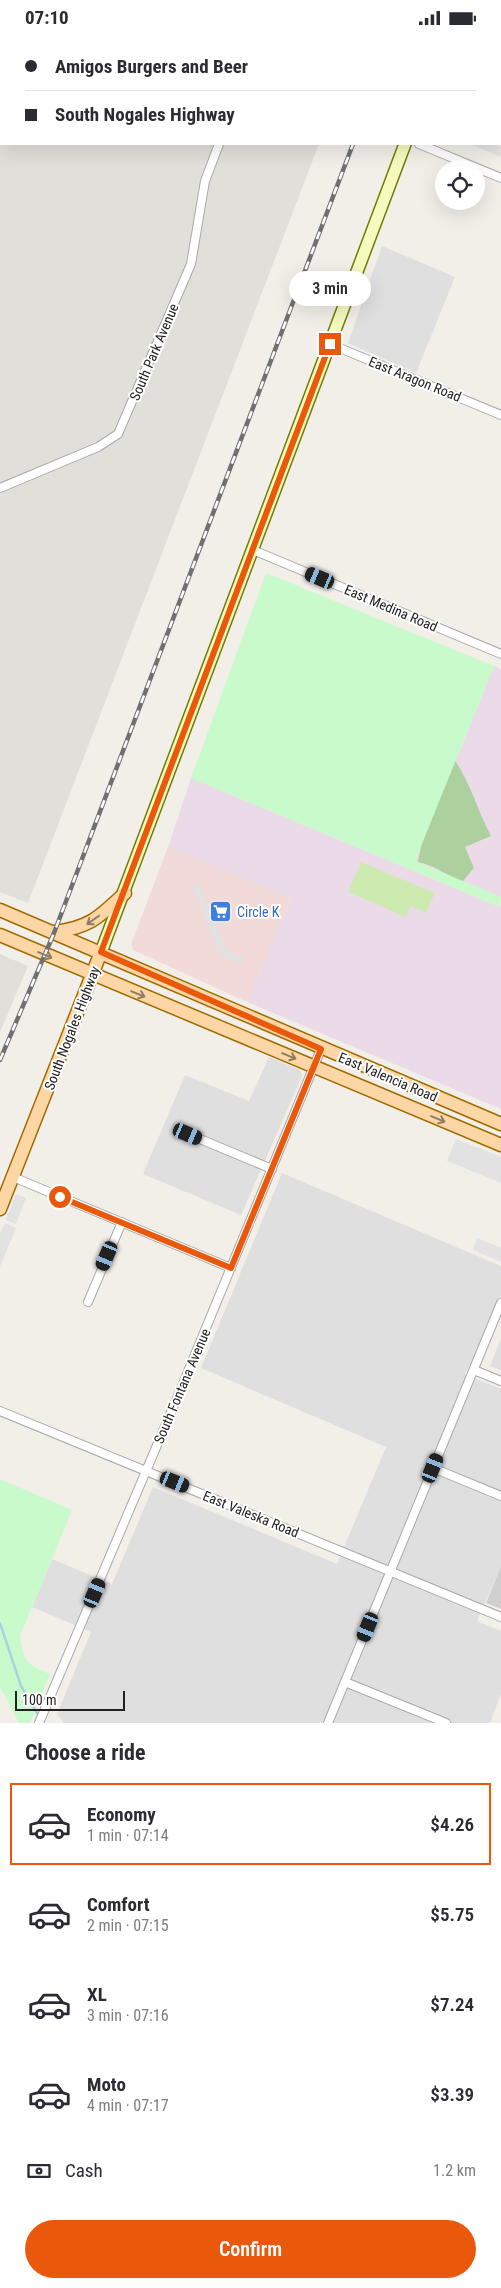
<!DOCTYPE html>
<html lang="en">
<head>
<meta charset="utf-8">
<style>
  :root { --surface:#fff; --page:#f7f7f7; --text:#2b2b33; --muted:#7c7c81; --line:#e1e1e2; --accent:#ea580c }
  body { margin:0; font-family:"Roboto Condensed",sans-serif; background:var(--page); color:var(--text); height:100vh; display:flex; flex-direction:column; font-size:19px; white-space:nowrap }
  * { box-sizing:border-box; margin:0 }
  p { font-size:16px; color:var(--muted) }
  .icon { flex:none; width:28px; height:28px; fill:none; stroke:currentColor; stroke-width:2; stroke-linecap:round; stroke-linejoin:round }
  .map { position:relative; height:1688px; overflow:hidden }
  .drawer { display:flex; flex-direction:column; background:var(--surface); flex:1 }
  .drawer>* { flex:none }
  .top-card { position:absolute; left:0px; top:0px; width:501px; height:110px; box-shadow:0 5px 20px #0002; display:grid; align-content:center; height:110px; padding:0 25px; background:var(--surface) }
  .tools { position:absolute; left:435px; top:125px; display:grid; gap:10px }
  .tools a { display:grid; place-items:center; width:50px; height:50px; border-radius:50%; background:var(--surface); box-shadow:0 5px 20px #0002; font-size:25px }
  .scale { position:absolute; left:15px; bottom:12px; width:110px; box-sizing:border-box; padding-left:5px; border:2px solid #222; border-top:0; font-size:14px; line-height:18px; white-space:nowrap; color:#222; -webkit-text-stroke:4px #fff; paint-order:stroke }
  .end { position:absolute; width:22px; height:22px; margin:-11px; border:6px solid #ea580c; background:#fff; box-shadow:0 0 0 2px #fff }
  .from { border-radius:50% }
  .bubble { position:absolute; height:35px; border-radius:18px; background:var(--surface); box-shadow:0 5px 20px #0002; font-size:16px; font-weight:600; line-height:35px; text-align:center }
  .car { position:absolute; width:15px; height:30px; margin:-15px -8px; border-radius:6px; box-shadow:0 0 4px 1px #0007; background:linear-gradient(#222 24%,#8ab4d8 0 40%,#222 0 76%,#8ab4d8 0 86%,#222 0) }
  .top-card b { display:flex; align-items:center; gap:18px; height:48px; font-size:19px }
  .top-card b+b { border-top:1px solid var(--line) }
  .top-card i { width:12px; height:12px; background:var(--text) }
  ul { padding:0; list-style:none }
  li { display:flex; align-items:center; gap:15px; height:82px; margin:0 10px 8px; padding:0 15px; border:2px solid transparent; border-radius:0px }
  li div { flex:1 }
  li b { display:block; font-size:19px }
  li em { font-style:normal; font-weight:600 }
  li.current { border-color:var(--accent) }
  li>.icon { width:45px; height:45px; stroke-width:1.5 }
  h2 { padding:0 25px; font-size:22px; line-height:60px }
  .pay { display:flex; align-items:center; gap:12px; height:55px; padding:0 25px; font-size:19px }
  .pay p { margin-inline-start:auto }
  .button { display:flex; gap:10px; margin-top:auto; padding:10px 25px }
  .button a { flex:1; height:58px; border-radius:30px; background:var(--accent); color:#fff; font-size:20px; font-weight:600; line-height:58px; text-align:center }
  .status { display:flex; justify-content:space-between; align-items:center; height:35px; padding:0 25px; background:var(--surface); direction:ltr }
  .status svg { height:14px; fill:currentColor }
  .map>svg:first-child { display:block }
  .residential { fill:#e0dfdf }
  .commercial { fill:#f2dad9 }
  .industrial { fill:#ebdbe8 }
  .religious { fill:#d0d0d0 }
  .airport { fill:#e1dfda }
  .grass { fill:#cdebb0 }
  .forest { fill:#add19e }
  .park { fill:#c8facc }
  .parking { fill:#e2e2e2 }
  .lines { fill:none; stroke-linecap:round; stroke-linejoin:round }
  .stream { stroke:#aad3df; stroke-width:2.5 }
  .minor-casing { stroke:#a9a9a9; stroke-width:10 }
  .secondary-casing { stroke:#707d05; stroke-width:14 }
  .primary-casing { stroke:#a06b00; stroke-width:15 }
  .minor { stroke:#fff; stroke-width:8 }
  .secondary { stroke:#f7fabf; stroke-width:11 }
  .primary { stroke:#fcd6a4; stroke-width:12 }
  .rail-casing { stroke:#707070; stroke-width:4.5 }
  .rail { stroke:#fff; stroke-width:2.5; stroke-dasharray:8; stroke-linecap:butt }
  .oneway { stroke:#8f7c63 }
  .route { stroke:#ea580c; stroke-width:6 }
  .labels { text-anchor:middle; stroke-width:4; stroke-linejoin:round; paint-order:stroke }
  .street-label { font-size:14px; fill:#222; stroke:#fff }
  .shop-label { font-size:14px; fill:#366cbe; stroke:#fff; text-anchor:start }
</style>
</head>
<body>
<div class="status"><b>07:10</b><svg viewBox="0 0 49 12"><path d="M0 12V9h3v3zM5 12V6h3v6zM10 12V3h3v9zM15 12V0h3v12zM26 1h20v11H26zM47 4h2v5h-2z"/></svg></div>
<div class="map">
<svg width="501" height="1688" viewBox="0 0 501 1688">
  <rect width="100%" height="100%" fill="#f2efe9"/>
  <g class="residential">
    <polygon points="382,211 455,242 416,338 348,308"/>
    <polygon points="269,1022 300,1035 302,1041 241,1180 143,1139 185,1040 249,1066"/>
    <polygon points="282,1138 501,1231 501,1261 472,1332 469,1331 465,1339 501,1354 501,1531 477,1586 501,1596 501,1659 490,1688 64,1688 57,1679 91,1597 32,1572 52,1524 112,1549 153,1452 337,1529 386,1412 201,1333"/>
    <polygon points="501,1303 501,1335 490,1331"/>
  </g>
  <polygon class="commercial" points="168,812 291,863 247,967 133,915 131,909"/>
  <g class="industrial">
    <polygon points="494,631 501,634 501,862 415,827"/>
    <polygon points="191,743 500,872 501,870 501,1074 247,967 291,863 168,812"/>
  </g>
  <polygon class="religious" points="501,1531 501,1574 486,1568"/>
  <g class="airport">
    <polygon points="0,0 360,0 1,1 1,109 319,109 28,868 0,857"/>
    <polygon points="0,919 28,931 0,997"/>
  </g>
  <polygon class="grass" points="361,827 435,858 426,878 410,871 406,882 348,857"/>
  <path class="forest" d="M454 724C471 749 477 774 491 801L465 812 474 833 462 847C447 840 434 830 418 827L422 806Z"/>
  <g class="park">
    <polygon points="266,538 494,631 415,826 501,862 500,872 191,743"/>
    <path d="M0 1444 72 1475 20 1601C24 1627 26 1629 50 1639L30 1688H19L0 1652Z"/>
  </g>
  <g class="parking">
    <polygon points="500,103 501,122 470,109 500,109"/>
    <polygon points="199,849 227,916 244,923 241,929 221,921 192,850"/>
    <polygon points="456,1104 501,1122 501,1148 447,1126"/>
    <polygon points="16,1159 26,1163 16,1189 6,1185"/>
    <polygon points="5,1188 16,1193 0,1232 0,1199"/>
    <polygon points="477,1203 501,1213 501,1227 473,1215"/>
  </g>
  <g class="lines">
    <polyline class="stream" points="0,1588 21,1651 40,1683"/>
    <defs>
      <g id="minor">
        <polyline points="264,1 265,0"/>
        <polyline points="419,109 501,143"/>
        <polyline points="330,309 501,380"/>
        <polyline points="0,453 98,412 118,399 191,229 205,146 219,109"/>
        <polyline points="253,515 501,619"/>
        <polyline points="188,1099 272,1134"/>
        <polyline points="13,1142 231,1233"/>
        <polyline points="88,1267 122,1187"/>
        <polyline points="474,1335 501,1346"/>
        <polyline points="0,1376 501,1582"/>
        <polyline points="433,1433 501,1461"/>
        <polyline points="345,1647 446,1688"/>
        <polyline points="39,1688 180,1356 321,1014"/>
        <polyline points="328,1688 501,1268"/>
      </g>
      <g id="secondary">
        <polyline points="445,1 446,0"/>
        <polyline points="101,917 405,109"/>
      </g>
      <g id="primary">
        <polyline points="0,875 501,1089"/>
        <path d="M55 897C91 892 99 882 125 858"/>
        <polyline points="0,900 501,1110"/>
        <polyline points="0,1174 101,917"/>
      </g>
    </defs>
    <use href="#minor" class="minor-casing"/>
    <use href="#secondary" class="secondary-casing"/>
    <use href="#primary" class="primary-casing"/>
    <use href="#minor" class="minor"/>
    <use href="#secondary" class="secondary"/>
    <use href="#primary" class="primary"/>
    <defs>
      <g id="rail">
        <polyline points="393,1 394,0"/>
        <polyline points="0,1025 54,898 353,109"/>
      </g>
    </defs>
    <use href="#rail" class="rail-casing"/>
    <use href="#rail" class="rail"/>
  </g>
  <defs><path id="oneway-shaft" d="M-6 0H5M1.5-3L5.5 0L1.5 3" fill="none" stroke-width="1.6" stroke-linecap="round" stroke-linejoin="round" transform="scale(1.25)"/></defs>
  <g class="oneway">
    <use href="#oneway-shaft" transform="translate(93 885) rotate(145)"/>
    <use href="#oneway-shaft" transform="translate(45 920) rotate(23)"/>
    <use href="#oneway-shaft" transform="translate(138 959) rotate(22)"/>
    <use href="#oneway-shaft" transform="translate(289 1021) rotate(22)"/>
    <use href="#oneway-shaft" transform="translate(438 1084) rotate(23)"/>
  </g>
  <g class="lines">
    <polyline class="route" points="60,1162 231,1233 321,1014 101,917 330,309"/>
  </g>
  <defs>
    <symbol id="supermarket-square" viewBox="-11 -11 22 22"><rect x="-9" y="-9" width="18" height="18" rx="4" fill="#3f7fe0" stroke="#fff"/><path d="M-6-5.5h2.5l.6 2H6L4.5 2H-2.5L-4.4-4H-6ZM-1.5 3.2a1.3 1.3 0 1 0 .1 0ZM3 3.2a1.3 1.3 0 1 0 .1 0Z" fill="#fff"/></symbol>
  </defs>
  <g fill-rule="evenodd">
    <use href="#supermarket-square" x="208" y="864" width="25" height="25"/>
  </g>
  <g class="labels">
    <g class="street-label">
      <text transform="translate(154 317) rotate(-67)" y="5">South Park Avenue</text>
      <text transform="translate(415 344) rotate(22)" y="5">East Aragon Road</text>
      <text transform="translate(391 573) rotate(23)" y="5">East Medina Road</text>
      <text transform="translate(72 993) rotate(-69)" y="5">South Nogales Highway</text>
      <text transform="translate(388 1042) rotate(23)" y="5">East Valencia Road</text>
      <text transform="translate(182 1351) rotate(-67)" y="5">South Fontana Avenue</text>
      <text transform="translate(251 1479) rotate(22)" y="5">East Valeska Road</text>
    </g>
    <g class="shop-label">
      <text x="237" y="882">Circle K</text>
    </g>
  </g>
</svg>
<div class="tools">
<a><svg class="icon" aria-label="locate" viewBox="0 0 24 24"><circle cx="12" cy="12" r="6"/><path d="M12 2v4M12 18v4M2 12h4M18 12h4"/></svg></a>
</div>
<div class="scale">100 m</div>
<i class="end from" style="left:60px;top:1162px"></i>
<i class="end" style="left:330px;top:309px"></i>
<div class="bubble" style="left:289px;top:236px;width:82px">3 min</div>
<i class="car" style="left:320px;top:543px;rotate:293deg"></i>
<i class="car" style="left:188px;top:1099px;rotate:113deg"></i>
<i class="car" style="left:107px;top:1221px;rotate:203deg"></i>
<i class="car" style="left:433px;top:1433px;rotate:22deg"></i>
<i class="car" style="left:175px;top:1447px;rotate:112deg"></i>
<i class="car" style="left:95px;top:1558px;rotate:23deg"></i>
<i class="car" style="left:368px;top:1592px;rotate:202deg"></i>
<div class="top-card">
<b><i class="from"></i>Amigos Burgers and Beer</b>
<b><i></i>South Nogales Highway</b>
</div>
</div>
<section class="drawer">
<h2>Choose a ride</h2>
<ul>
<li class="current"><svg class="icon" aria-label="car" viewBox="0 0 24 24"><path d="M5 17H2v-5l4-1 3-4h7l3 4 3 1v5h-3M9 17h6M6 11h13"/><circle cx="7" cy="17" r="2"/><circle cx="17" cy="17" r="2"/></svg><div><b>Economy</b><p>1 min · 07:14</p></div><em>$4.26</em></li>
<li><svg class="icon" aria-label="car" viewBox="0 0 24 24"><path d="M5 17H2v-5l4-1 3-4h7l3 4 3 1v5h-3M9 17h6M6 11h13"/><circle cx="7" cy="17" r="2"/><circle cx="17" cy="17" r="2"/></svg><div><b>Comfort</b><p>2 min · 07:15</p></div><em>$5.75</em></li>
<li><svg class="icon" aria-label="car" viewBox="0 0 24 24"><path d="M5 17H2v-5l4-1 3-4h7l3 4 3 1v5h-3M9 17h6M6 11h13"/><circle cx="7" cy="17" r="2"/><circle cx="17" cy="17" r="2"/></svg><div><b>XL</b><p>3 min · 07:16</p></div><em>$7.24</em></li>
<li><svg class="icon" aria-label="car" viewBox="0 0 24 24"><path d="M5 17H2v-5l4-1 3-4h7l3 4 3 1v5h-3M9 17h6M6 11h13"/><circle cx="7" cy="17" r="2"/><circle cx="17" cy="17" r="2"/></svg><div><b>Moto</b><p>4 min · 07:17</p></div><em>$3.39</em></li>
</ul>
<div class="pay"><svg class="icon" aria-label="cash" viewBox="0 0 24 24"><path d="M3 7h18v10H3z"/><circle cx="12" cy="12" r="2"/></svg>Cash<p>1.2 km</p></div>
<div class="button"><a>Confirm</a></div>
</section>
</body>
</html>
